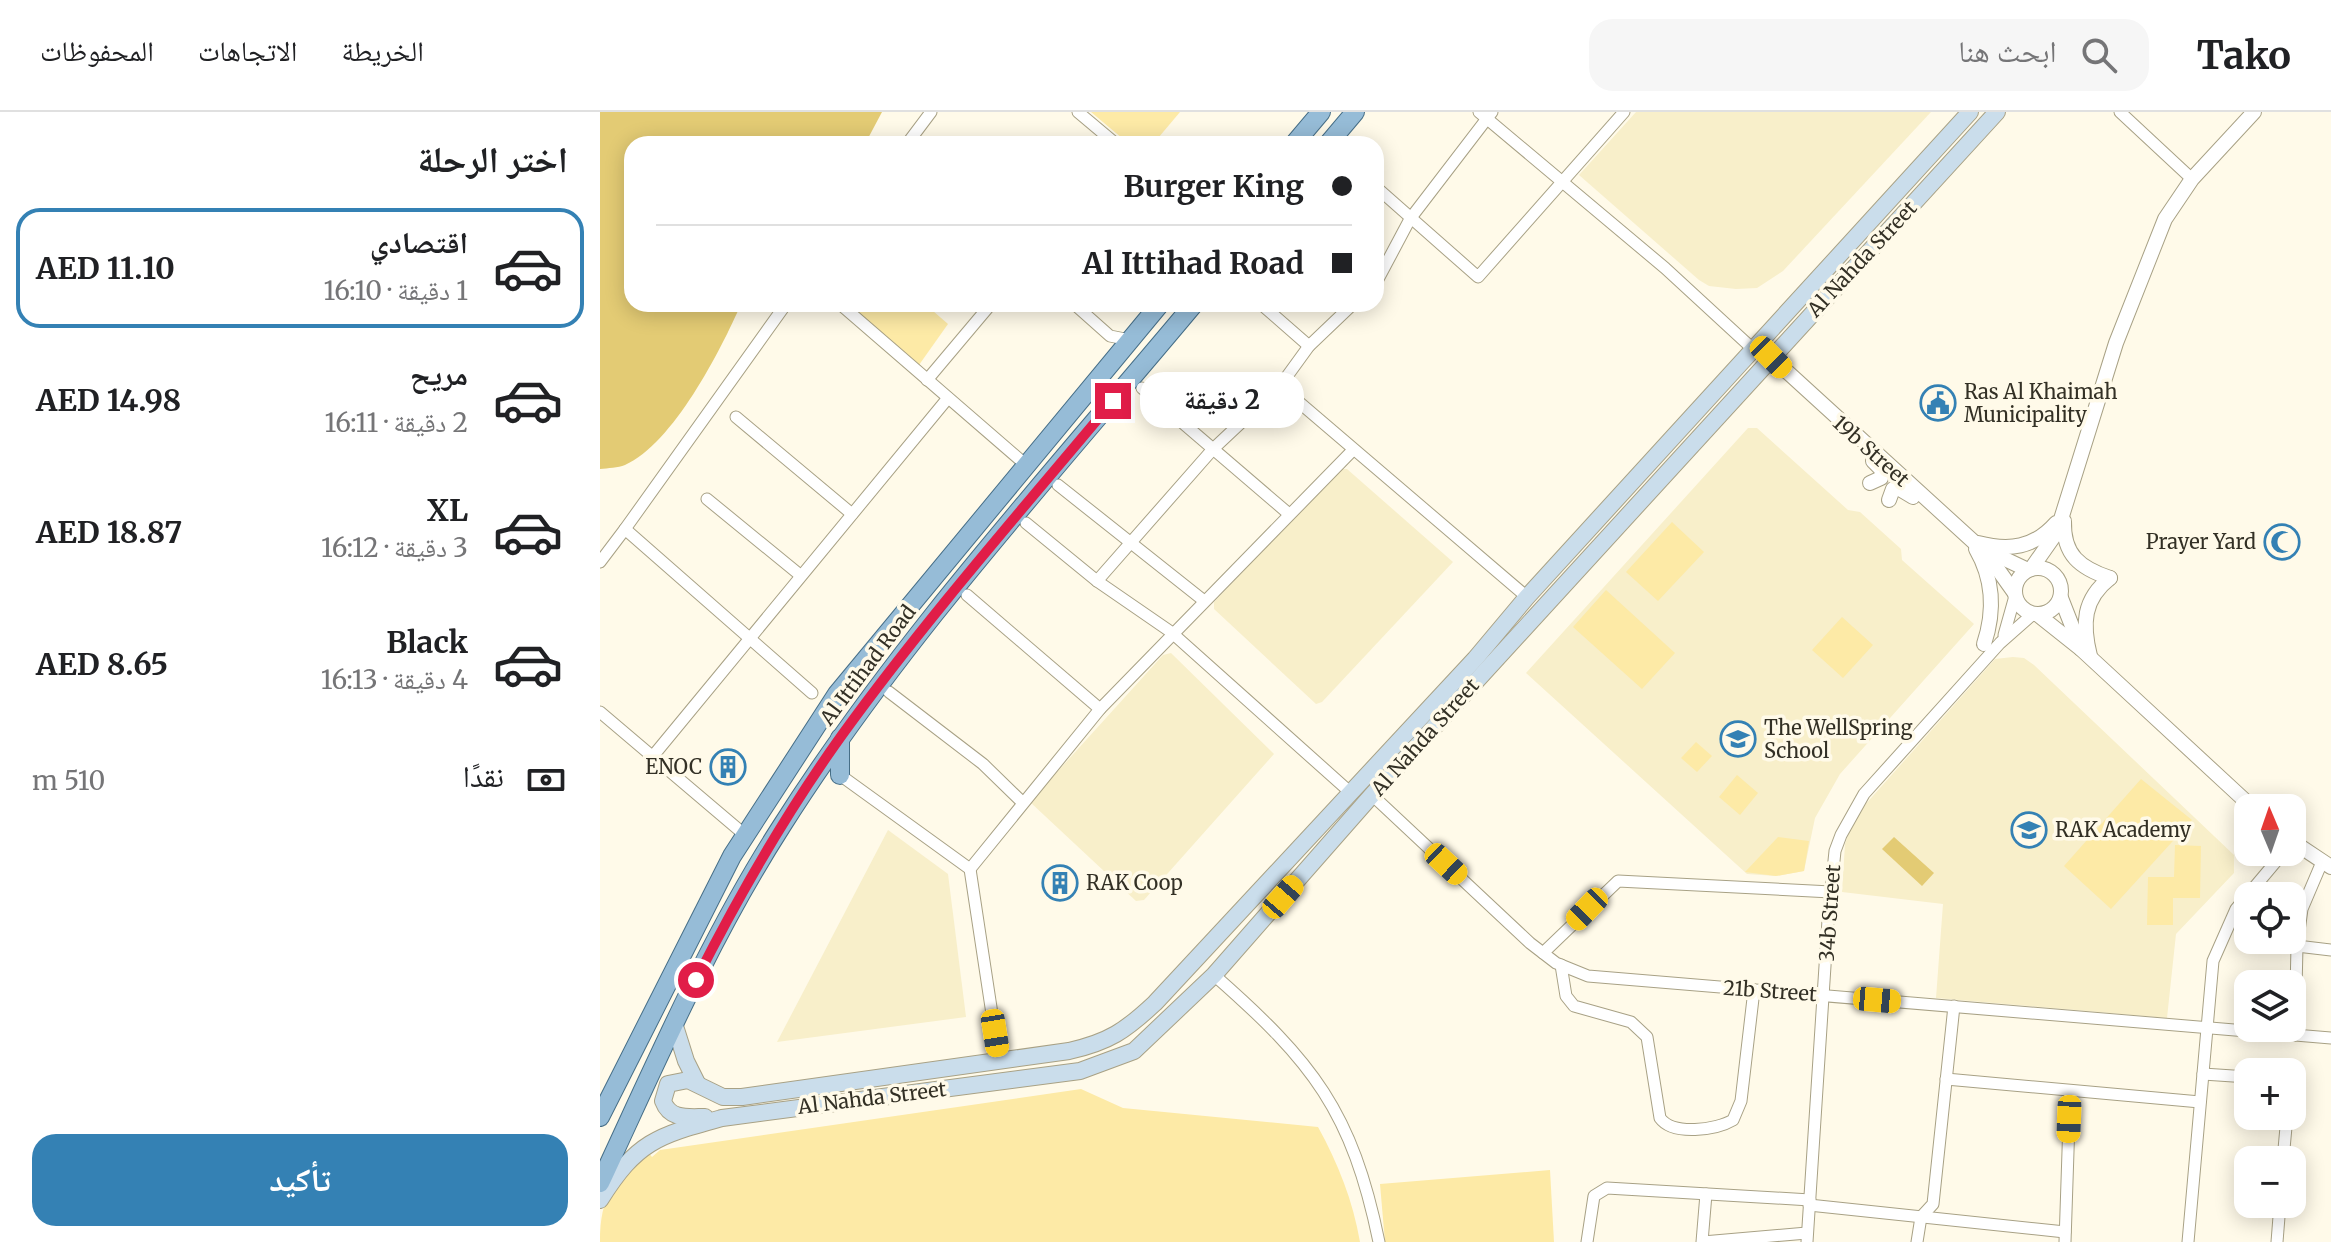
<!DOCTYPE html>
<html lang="ar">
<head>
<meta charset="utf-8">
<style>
  :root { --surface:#fff; --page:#f6f6f6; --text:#202124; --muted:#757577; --line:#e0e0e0; --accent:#3481b4 }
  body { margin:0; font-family:Merriweather,"Noto Naskh Arabic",serif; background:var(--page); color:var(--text); direction:rtl; height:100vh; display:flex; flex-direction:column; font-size:30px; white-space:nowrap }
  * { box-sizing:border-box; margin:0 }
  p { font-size:26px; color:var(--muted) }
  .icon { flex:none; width:44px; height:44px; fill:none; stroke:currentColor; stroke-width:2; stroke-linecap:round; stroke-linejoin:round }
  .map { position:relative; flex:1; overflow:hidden; direction:ltr }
  .details { display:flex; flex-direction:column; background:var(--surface); width:600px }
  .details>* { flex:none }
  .banner { position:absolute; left:24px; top:24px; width:760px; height:176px; border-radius:24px; box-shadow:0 4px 20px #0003; direction:rtl; display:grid; align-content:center; height:176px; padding:0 32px; background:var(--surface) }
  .needle { width:52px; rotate:358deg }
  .tools { position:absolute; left:1634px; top:682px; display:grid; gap:16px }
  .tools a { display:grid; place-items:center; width:72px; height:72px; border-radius:16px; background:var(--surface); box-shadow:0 4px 20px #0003; font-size:40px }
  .end { position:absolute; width:36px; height:36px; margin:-18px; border:10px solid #e11d48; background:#fff; box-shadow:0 0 0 4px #fff }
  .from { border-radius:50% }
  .bubble { position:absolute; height:56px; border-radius:24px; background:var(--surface); box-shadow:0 4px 20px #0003; font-size:26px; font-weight:700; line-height:56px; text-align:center; direction:rtl }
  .car { position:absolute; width:24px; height:48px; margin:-24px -12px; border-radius:10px; box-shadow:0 0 6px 2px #0007; background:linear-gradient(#f5c518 24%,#345 0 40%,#f5c518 0 76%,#345 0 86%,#f5c518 0) }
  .banner b { display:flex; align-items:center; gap:28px; height:76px; font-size:30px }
  .banner b+b { border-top:2px solid var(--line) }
  .banner i { width:20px; height:20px; background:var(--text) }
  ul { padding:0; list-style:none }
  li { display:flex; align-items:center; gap:24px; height:120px; margin:0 16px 12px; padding:0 16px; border:4px solid transparent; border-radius:24px }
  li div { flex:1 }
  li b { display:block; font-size:30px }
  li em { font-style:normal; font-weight:700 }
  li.selected { border-color:var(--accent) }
  li>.icon { width:72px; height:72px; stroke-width:1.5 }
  h2 { padding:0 32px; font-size:36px; line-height:96px }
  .pay { display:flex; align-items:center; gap:20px; height:88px; padding:0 32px; font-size:30px }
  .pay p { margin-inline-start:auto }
  .primary-button { display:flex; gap:16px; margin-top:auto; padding:16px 32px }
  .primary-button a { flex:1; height:92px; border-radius:24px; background:var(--accent); color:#fff; font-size:32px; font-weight:700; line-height:92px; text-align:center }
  header { display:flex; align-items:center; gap:48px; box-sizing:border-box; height:112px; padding:0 40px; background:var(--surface); border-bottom:2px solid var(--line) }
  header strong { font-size:38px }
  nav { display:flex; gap:44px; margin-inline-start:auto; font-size:28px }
  .search { width:560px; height:72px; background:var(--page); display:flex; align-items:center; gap:20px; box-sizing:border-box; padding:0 28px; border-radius:24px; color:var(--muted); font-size:30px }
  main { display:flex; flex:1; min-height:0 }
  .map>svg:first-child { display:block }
  .built { fill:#f8efca }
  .green { fill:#fdeaa6 }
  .water { fill:#e3cb74 }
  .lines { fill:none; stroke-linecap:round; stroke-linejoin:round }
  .minor-casing { stroke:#a8a185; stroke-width:13 }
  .tertiary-casing { stroke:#a8a185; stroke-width:16 }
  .secondary-casing { stroke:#a8a185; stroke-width:18 }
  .primary-casing { stroke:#466e87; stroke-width:20 }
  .minor { stroke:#fff; stroke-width:11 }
  .tertiary { stroke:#fff; stroke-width:14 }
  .secondary { stroke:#caddeb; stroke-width:16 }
  .primary { stroke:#96bcd7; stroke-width:18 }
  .route { stroke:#e11d48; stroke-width:10 }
  .labels { text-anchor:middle; stroke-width:7; stroke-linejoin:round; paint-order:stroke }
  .street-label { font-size:20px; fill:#333025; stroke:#fffae9 }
  .poi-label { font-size:20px; fill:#333025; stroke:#fffae9; text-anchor:start }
</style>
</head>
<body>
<header>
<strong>Tako</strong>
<div class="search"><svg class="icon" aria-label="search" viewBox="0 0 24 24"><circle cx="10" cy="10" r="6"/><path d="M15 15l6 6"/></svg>ابحث هنا</div>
<nav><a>الخريطة</a><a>الاتجاهات</a><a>المحفوظات</a></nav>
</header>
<main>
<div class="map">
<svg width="1731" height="1130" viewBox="0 0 1731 1130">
  <rect width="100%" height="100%" fill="#fffae9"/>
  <g class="built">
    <polygon points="1036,0 1331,0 1183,159 1157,176 1136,177 1109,174 1099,168 979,63"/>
    <polygon points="1148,316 1157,316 1248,398 1260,400 1301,437 1302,448 1374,512 1240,662 1215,706 1204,759 1176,764 1147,762 926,561"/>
    <polygon points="741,357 747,357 853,450 722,590 716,592 614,497 614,490"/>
    <polygon points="571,541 674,642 544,788 536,789 430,690 563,543"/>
    <polygon points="1413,545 1424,546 1434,553 1634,743 1634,761 1576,822 1567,906 1336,886 1343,792 1242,780 1245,732 1255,704 1395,547"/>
    <polygon points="288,718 348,762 366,905 177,930"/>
  </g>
  <g class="green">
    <polygon points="491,0 580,0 553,32 529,32"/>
    <polygon points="244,192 325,192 348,212 314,260"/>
    <polygon points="1072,410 1104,440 1058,489 1026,460"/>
    <polygon points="1006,478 1075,541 1042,577 973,515"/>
    <polygon points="1242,505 1273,533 1243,566 1212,538"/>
    <polygon points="1096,630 1112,644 1097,660 1081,646"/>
    <polygon points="1137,663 1158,681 1140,703 1119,685"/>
    <polygon points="1541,667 1592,708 1511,797 1464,754"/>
    <polygon points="1178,725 1209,729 1204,759 1176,764 1145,760"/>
    <polygon points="1575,733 1601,734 1600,786 1573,786 1573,813 1547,813 1548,765 1574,765"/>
    <path d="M481 977 523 996 718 1015C738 1051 753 1089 760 1130H0C0 1082 14 1071 48 1040L52 1045 60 1038Z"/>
    <polygon points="950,1058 954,1130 785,1130 780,1072"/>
  </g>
  <g class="water">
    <path d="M0 0H282L265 32H32V192H141C121 238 73 332 25 353 18 356 8 356 0 357Z"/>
    <polygon points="1294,725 1334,761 1322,774 1282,737"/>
  </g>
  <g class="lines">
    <defs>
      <g id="minor">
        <polyline points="478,0 516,32"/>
        <polyline points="879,0 1065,156 1154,238"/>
        <polyline points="1520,0 1592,67"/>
        <polyline points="307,32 331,0"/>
        <polyline points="776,75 878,165 1024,0"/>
        <polyline points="776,171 810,107 892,0"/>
        <polyline points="240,192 426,353"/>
        <polyline points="474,192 510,224 530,228"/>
        <polyline points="661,192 709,234"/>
        <polyline points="327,268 391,192"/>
        <polyline points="680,274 927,485"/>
        <polyline points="542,276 689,402"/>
        <polyline points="136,305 252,402"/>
        <polyline points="458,373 603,488"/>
        <polyline points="107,387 200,463"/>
        <polyline points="426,411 497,469 571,520 751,681"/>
        <polyline points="25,417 186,192"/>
        <polyline points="0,450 25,417 212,581"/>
        <polyline points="497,469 613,337 680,274 709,234 753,192"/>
        <polyline points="367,483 500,597"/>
        <polyline points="1404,523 1415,484"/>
        <polyline points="289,580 383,652 422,690"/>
        <polyline points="0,600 145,723"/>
        <polyline points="53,644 348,286"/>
        <polyline points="240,663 370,757 399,948"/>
        <polyline points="772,683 930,831 956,851 988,864 1731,926"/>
        <polyline points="370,757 500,597 753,338"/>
        <polyline points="1697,834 1731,838"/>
        <polyline points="943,841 1018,769 1231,780"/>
        <path d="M961 853 966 884 974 894 1031 910 1047 925 1060 1006C1073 1024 1116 1018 1133 1008L1141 989 1154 878"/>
        <path d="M614 863C713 950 752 999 779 1130"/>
        <polyline points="1695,923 1697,834 1702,797 1722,750"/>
        <polyline points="1603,962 1648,965"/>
        <polyline points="1346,967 1600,990"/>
        <polyline points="1683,1048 1687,1004"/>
        <polyline points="1209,1093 1465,1120"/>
        <polyline points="987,1130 994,1084 1007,1076 1210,1088"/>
        <polyline points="1102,1130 1106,1082"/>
        <polyline points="1103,1130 1207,1121"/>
        <polyline points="1207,1130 1228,808 1235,739 1241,723 1264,682 1400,531 1433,502"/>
        <polyline points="1317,1130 1321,1105 1333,1092 1354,894"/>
        <polyline points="1465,1130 1470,979"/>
        <polyline points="1588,1130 1613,849 1636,797 1684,740"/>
        <polyline points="1677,1130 1680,1092"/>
      </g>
      <g id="tertiary">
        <polyline points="1171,245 1387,442 1414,480"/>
        <polyline points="1270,371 1281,366 1282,358 1273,349"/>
        <polyline points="1289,388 1293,377 1298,376 1313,385"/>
        <path d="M1464 409C1463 443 1480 456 1510 466"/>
        <path d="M1378 431C1409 439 1434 436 1456 411"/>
        <path d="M1376 437C1394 468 1395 499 1384 532"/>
        <polyline points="1390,440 1428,458"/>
        <circle cx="1438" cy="479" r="23"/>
        <polyline points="1431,457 1457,420 1516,231 1565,107 1592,67 1654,0"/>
        <polyline points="1461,486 1481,537"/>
        <polyline points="1437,502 1481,537 1653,696"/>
        <path d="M1490 544C1482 512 1483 487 1510 466"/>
        <polyline points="1692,729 1731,755"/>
      </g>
      <g id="secondary">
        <polyline points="74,911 86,949 97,971"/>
        <path d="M105 1005C87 1005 70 1008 63 989L68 972 88 968 123 985H142L469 939C509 930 525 919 555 891L875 547 927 485 1370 0"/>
        <path d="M0 1088C37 1029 57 1024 122 1006L480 959 534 939 614 863 772 683 1397 0"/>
      </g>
      <g id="primary">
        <polyline points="694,32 721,0"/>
        <polyline points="728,32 755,0"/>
        <polyline points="240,663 240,626"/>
        <polyline points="0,1005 132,744 237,582 560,192"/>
        <path d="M0 1071C56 951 109 827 181 715 300 527 452 362 594 192"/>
      </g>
    </defs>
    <use href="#minor" class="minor-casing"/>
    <use href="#tertiary" class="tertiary-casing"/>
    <use href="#secondary" class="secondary-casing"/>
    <use href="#primary" class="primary-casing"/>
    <use href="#minor" class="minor"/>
    <use href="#tertiary" class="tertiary"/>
    <use href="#secondary" class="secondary"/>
    <use href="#primary" class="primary"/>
  </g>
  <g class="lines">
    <path class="route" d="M96 868C139 783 186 701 242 623 326 507 421 399 513 289"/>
  </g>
  <defs>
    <symbol id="civic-ring" viewBox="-11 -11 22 22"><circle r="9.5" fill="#fffae9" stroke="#3481b4" stroke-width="1.5"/><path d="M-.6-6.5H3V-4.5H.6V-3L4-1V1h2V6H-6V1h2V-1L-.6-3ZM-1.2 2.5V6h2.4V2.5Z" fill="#3481b4"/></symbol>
    <symbol id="mosque-ring" viewBox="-11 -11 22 22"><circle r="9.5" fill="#fffae9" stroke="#3481b4" stroke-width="1.5"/><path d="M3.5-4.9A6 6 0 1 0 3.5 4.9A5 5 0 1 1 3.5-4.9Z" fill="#3481b4"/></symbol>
    <symbol id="school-ring" viewBox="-11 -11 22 22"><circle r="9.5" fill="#fffae9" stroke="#3481b4" stroke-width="1.5"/><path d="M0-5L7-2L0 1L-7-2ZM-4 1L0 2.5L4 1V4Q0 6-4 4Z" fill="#3481b4"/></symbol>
    <symbol id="building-ring" viewBox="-11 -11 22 22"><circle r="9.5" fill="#fffae9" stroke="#3481b4" stroke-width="1.5"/><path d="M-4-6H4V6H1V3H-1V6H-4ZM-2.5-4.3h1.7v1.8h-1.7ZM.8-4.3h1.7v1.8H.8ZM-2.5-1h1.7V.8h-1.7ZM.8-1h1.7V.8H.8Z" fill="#3481b4"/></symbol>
  </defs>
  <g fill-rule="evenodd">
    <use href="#civic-ring" x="1318" y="271" width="40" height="40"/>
    <use href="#mosque-ring" x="1662" y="410" width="40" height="40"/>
    <use href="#school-ring" x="1118" y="607" width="40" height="40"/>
    <use href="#building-ring" x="108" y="635" width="40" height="40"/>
    <use href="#school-ring" x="1409" y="698" width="40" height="40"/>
    <use href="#building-ring" x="440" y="751" width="40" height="40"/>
  </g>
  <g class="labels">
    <g class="street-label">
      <text transform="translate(1262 147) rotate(-47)" y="7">Al Nahda Street</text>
      <text transform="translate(1271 339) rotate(42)" y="7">19b Street</text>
      <text transform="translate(268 553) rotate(-53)" y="7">Al Ittihad Road</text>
      <text transform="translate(825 625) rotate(-48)" y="7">Al Nahda Street</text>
      <text transform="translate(1230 801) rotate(-86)" y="7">34b Street</text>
      <text transform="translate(1170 879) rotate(4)" y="7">21b Street</text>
      <text transform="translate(272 986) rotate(-7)" y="7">Al Nahda Street</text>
    </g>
    <g class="poi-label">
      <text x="1364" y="287">Ras Al Khaimah<tspan x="1364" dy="23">Municipality</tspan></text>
      <text x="1656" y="437" text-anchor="end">Prayer Yard</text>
      <text x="1164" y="623">The WellSpring<tspan x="1164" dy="23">School</tspan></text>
      <text x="102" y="662" text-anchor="end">ENOC</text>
      <text x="1455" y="725">RAK Academy</text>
      <text x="486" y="778">RAK Coop</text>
    </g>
  </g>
</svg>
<div class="tools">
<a><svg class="needle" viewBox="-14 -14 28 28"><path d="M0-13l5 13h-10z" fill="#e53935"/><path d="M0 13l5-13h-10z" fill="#757577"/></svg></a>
<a><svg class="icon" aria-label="locate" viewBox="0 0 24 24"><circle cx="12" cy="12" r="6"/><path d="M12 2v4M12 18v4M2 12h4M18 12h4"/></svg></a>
<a><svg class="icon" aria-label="layers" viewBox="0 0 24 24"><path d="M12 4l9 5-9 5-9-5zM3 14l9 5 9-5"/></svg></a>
<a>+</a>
<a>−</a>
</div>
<i class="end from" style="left:96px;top:868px"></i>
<i class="end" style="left:513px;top:289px"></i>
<div class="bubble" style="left:540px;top:260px;width:164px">2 دقيقة</div>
<i class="car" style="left:1171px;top:245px;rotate:135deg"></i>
<i class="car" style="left:846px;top:752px;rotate:133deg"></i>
<i class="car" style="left:683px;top:785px;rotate:41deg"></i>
<i class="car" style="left:987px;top:797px;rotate:224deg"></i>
<i class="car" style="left:1277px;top:888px;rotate:95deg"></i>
<i class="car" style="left:395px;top:921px;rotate:171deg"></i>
<i class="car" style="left:1469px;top:1007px;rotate:182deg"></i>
<div class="banner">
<b><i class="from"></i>Burger King</b>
<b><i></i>Al Ittihad Road</b>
</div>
</div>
<section class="details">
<h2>اختر الرحلة</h2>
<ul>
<li class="selected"><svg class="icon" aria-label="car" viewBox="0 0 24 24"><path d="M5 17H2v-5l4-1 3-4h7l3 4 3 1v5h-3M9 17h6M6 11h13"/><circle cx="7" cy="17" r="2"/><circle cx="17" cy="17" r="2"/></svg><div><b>اقتصادي</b><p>1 دقيقة · 16:10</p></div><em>AED 11.10</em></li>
<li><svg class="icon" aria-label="car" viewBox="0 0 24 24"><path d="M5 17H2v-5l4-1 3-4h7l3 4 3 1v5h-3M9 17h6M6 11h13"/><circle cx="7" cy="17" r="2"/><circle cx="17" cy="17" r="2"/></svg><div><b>مريح</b><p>2 دقيقة · 16:11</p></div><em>AED 14.98</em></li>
<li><svg class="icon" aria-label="car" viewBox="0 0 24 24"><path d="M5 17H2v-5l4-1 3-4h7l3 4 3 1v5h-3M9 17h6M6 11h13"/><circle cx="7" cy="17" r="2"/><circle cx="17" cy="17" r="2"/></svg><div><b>XL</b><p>3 دقيقة · 16:12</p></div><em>AED 18.87</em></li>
<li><svg class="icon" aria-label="car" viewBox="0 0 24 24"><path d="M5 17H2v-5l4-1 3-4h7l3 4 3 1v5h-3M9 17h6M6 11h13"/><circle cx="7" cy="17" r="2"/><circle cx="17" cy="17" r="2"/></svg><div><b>Black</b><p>4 دقيقة · 16:13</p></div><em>AED 8.65</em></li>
</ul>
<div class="pay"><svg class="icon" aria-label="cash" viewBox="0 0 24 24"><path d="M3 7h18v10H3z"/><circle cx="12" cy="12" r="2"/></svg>نقدًا<p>510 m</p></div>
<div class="primary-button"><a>تأكيد</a></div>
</section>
</main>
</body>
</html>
